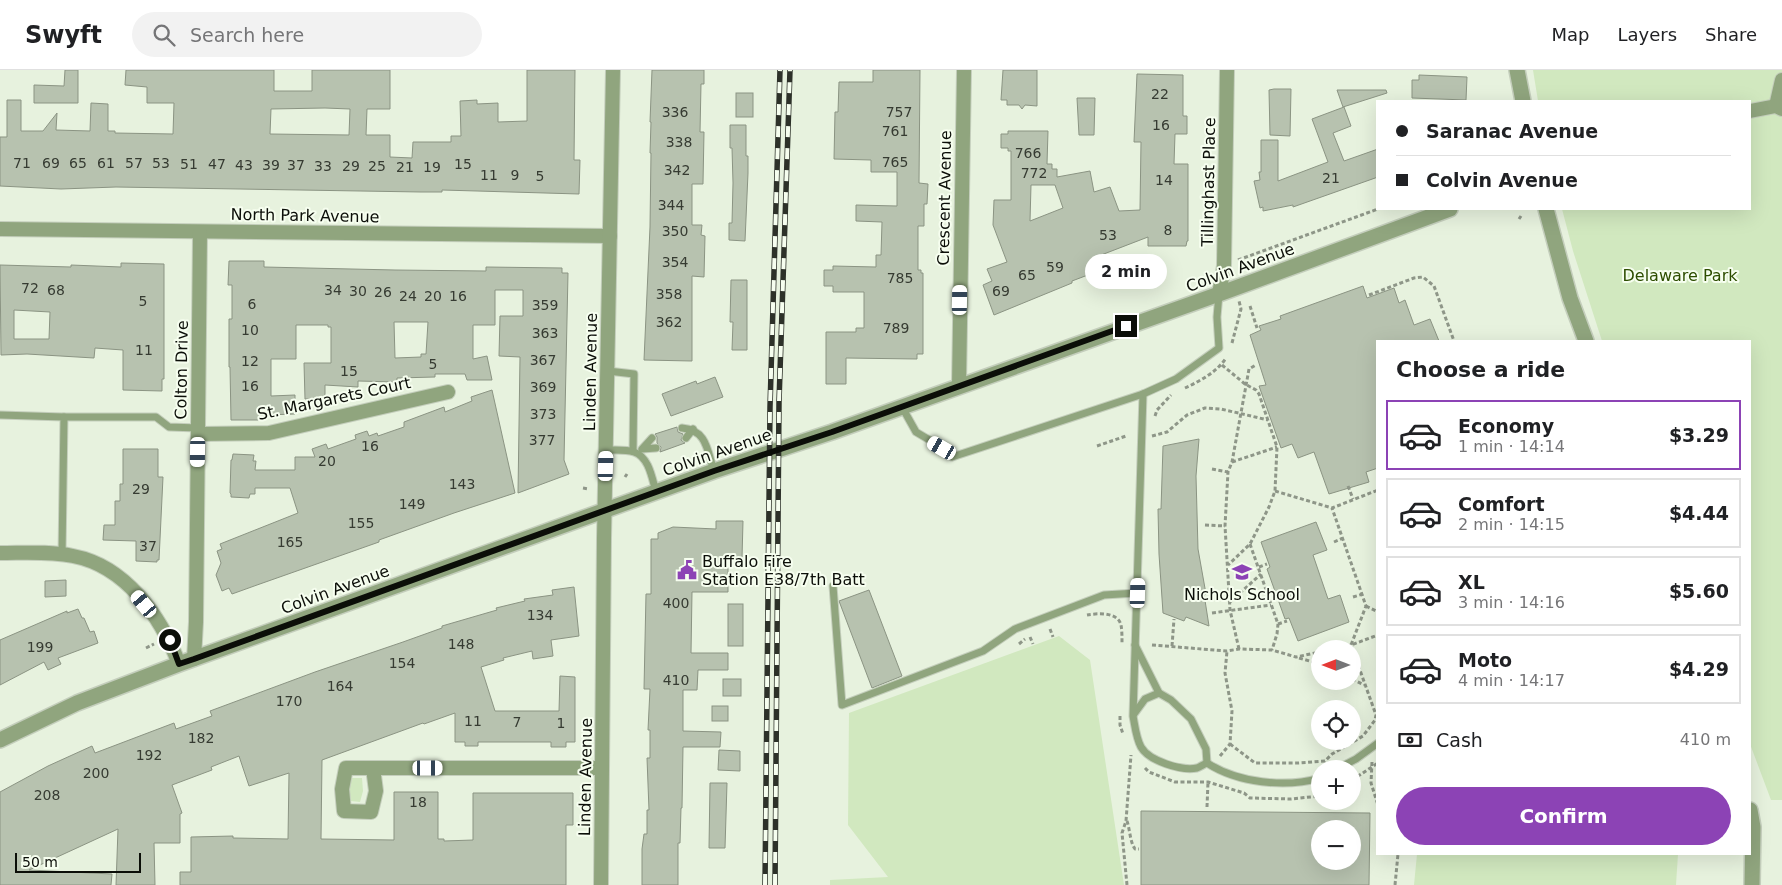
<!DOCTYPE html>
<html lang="en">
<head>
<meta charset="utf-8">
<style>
  :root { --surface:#fff; --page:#f2f2f2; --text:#202124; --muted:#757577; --line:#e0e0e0; --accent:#8c43b5 }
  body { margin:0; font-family:"DejaVu Sans",sans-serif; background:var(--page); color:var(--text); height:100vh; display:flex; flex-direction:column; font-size:19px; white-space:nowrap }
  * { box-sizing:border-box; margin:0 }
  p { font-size:16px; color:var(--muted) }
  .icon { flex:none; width:28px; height:28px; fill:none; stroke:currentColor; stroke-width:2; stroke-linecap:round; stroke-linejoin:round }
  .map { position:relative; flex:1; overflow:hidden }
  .panel { position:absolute; left:1376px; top:270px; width:375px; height:515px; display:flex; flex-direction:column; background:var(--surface); border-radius:0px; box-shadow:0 5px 20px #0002 }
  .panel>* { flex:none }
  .top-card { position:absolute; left:1376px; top:30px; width:375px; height:110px; border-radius:0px; box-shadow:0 5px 20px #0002; display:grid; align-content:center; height:110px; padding:0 20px; background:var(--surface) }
  .needle { width:32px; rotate:270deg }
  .controls { position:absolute; left:1311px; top:570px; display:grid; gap:10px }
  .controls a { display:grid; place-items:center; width:50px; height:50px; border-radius:50%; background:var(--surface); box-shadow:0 5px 20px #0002; font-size:25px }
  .scale { position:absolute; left:15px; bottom:12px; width:126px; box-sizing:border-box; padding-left:5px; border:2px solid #0b0e08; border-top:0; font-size:14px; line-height:18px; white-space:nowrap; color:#0b0e08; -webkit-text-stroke:4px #f6feef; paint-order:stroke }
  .end { position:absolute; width:22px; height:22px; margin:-11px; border:6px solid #0b0e08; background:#fff; box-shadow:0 0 0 2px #fff }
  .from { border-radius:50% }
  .bubble { position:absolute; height:35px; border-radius:18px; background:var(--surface); box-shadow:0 5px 20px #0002; font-size:16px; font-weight:700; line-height:35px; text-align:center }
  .car { position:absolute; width:15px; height:30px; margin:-15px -8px; border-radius:6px; box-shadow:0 0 4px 1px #0007; background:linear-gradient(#fff 24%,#345 0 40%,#fff 0 76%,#345 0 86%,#fff 0) }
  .top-card b { display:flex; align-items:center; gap:18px; height:48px; font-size:19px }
  .top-card b+b { border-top:1px solid var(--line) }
  .top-card i { width:12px; height:12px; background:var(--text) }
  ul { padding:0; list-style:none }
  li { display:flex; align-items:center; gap:15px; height:70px; margin:0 10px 8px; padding:0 10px; border:2px solid var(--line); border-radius:0px }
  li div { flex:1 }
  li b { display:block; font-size:19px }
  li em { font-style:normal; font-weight:700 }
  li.selected { border-color:var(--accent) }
  li>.icon { width:45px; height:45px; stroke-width:1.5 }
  h2 { padding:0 20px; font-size:22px; line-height:60px }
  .pay { display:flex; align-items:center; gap:12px; height:55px; padding:0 20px; font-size:19px }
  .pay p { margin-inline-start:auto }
  .cta { display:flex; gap:10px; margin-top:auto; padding:10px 20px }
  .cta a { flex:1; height:58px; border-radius:30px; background:var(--accent); color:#fff; font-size:20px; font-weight:700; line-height:58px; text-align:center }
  header { display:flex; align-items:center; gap:30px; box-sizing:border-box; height:70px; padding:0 25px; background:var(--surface); border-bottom:1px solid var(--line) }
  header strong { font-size:24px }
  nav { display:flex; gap:28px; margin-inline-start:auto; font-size:18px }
  .search { width:350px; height:45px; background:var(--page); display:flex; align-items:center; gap:12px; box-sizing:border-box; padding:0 18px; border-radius:28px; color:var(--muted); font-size:19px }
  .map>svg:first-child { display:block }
  .green { fill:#d1e8bf }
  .building { fill:#b7c2af; stroke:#8b9483; fill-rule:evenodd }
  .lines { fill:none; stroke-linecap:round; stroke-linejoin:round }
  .service-casing { stroke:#c4cebc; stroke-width:9 }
  .minor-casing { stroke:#c4cebc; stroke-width:16 }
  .tertiary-casing { stroke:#c4cebc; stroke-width:18 }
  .path { stroke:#8e9688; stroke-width:3; stroke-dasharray:4 2.5; stroke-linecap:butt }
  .service { stroke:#90a57e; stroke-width:7 }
  .minor { stroke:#90a57e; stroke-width:14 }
  .tertiary { stroke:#90a57e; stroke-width:15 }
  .rail-casing { stroke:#2d3129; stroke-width:5.5 }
  .rail { stroke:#f6feef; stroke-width:4; stroke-dasharray:11; stroke-linecap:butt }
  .route { stroke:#0b0e08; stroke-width:6 }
  .labels { text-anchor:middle; stroke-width:4; stroke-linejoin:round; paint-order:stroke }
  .number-label { font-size:14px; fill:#363b32 }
  .street-label { font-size:16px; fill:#0b0e08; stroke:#f6feef }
  .park-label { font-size:16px; fill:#2d4d00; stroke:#f6feef }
  .poi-label { font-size:16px; fill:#0b0e08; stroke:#f6feef; text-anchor:start }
</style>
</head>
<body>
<header>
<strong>Swyft</strong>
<div class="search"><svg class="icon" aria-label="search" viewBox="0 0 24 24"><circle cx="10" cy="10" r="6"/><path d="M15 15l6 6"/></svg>Search here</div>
<nav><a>Map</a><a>Layers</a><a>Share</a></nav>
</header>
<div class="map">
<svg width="1782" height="815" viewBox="0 0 1782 815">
  <rect width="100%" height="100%" fill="#e7f2de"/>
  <g class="green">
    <polygon points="1533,0 1782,0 1782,730 1771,730 1750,674 1750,271 1602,271 1573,181 1562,139 1750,139 1750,31 1538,31"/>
    <polygon points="1059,566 1090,590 1124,815 830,815 830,810 888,807 848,755 849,643"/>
    <polygon points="352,708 362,708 363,721 360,732 351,731 349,719"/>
    <polygon points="1417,784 1678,784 1676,815 1414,815"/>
  </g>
  <g class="building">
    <polygon points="65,0 78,0 78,33 34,33 34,15 64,16"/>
    <path d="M126 0H274V21H312V0H390V39H367L366 65H390V87L412 88 413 72H451V66H461L460 31 477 30V34L498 33V52L527 51V0H575L574 90H580L579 124 477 121 442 120V122H421L116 117 61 119 0 116V67H7V30H21V61H43L57 43 56 60 90 61 91 33 108 34V61H115V63L173 64 174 33H147V17L125 15ZM325 38 350 39 349 65 270 64 271 39Z"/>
    <polygon points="652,0 704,0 704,14 701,14 700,62 704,62 703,113 703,114 692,114 692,155 702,155 701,165 705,166 704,207 692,206 692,291 644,290 650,157 651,83 650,83 651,52 650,52"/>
    <polygon points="873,0 920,0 919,113 928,114 927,134 924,134 924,156 918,156 918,200 921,200 921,203 923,203 923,284 917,284 917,289 846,288 846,314 826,314 826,262 856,262 856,258 864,258 864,222 833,222 833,216 824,216 824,200 833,200 833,196 876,197 876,185 881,185 882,152 856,151 856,135 897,136 897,102 871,102 871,90 834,89 835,42 838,42 839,12 873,12"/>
    <polygon points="1003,0 1037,0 1037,36 1025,35 1022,39 1019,35 1007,35 1007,30 1001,30"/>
    <path d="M1137 4 1183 5V46H1187V64H1175L1174 94H1188V171H1187L1186 176H1148V167L1096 187 1101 200 1072 211V213L994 245 983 215 992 211 987 199 1007 192 993 155 994 130H1011V81H1008V78H1001V64H1008V61H1048L1047 94H1052V99H1057V107L1090 101 1094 122 1110 117 1119 141 1140 140 1141 72H1134ZM1031 115H1055L1063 138 1030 151Z"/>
    <polygon points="1419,5 1467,7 1466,30 1412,28 1412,10 1419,10"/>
    <polygon points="1274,19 1291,19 1290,66 1270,65 1269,20"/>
    <polygon points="1337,20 1386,20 1387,23 1343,37"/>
    <rect x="736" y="23" width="17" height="24"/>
    <polygon points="1077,28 1095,28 1094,65 1079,65"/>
    <polygon points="1344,37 1351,56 1333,63 1344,91 1378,79 1378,107 1293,137 1293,135 1263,141 1263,137 1260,138 1254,111 1260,110 1259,102 1261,102 1261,70 1278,70 1278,111 1328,92 1312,49"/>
    <polygon points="730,55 746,55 746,86 748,86 748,103 745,171 729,170 729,153 732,153 733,113 732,78 730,78"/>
    <path d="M229 191H264V197L395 200 486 201V197L562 198V203H568L564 390 569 404 518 423 520 287 499 286 500 246H523V220H495V255H473V289L487 286 492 310H467L465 304H435V307L397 308V312L358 311V317L325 315V329H305L304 293H331V257H328V255H296V289H271V326L295 325V344L265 345V350H231L230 297H229V249H232V215H228ZM394 252H428L426 284H421V287L395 288Z"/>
    <path d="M121 193 164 194V309H162V321L123 320V280L95 278 94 288 27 284 1 285 0 195 71 197V195L121 197ZM14 240 50 242 49 269H14Z"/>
    <polygon points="731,210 747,210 747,280 732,280 733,252 730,252"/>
    <polygon points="1363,216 1367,228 1394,218 1399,233 1405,230 1414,255 1430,249 1439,271 1378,271 1378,398 1366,402 1369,412 1329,424 1314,382 1298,388 1292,374 1281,378 1259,316 1266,315 1250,265 1261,260 1259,256 1281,249 1280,246"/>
    <polygon points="715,307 723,327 671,346 662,324 696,311 697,314"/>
    <polygon points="492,320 515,423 454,443 379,470 379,472 257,515 232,524 229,518 222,521 216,505 221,493 217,481 222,479 220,474 298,443 290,418 255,418 255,424 250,424 249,428 231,427 231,424 230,423 231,390 232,390 233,384 254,385 253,391 256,391 255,400 295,400 295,387 315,387 312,379 326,374 328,379 356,369 355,365 367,361 369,366 377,363 378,366 404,357 404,352 444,337 445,342 472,331 471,327"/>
    <polygon points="677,357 678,362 683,364 681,370 685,373 660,382 661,377 657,373 657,367 655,364"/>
    <polygon points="1199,369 1196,406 1198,479 1206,524 1204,524 1209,556 1186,547 1184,551 1163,543 1159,484 1158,439 1161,439 1163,376"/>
    <polygon points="123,379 158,379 158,407 163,407 159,490 157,490 157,492 136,491 136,471 103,470 104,455 115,455 115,431 120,431 120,414 123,414"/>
    <polygon points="716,451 743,451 742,488 728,488 728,522 692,522 691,583 728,583 728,600 698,600 697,620 683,620 683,661 721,662 720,677 683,677 682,738 681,738 680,773 678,773 678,815 642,815 642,779 644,764 647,764 647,740 649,740 647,688 650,688 650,660 648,660 650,619 644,619 646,524 651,524 651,469 658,469 658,463 673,457 716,459"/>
    <polygon points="1316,452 1327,480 1313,485 1328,529 1340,525 1349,552 1298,571 1289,548 1285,549 1267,499 1270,497 1261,472"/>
    <polygon points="66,510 66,526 45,527 45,511"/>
    <polygon points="574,517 579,566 551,570 553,586 533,589 532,581 503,588 504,590 481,597 495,641 559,641 560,606 575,607 575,672 566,672 566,677 551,677 551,672 478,672 478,676 465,676 465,672 455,672 455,643 424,654 423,653 322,690 321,769 394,770 394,722 438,722 438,769 444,769 444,771 473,770 473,723 573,723 573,755 566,755 566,815 180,815 180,802 191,802 191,767 233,766 233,768 288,769 289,703 249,716 239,686 211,697 212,700 172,715 182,743 180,744 180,773 154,773 155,815 116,815 118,759 29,800 112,804 111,815 0,815 0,722 48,696 92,676 95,683 174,653 176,659 212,646 210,641 315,602 403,572 442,558 442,556 497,540 496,538 525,531 524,529 553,525 552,520"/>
    <polygon points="869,520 902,606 872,618 839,531"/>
    <rect x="728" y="534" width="15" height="42"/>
    <polygon points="78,539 82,548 84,548 90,562 94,561 98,573 58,588 61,594 48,600 44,592 0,615 0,570 67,541 67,543"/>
    <rect x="723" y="609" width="18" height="17"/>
    <rect x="712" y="636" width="16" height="15"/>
    <polygon points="719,680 740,681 740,701 718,700"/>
    <polygon points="710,713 727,713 725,778 709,778"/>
    <path d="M1141 741 1370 743 1369 815H1141ZM1320 759H1352V791H1320Z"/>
  </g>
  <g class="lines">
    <defs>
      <g id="service">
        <polyline points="608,301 634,304 633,381"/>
        <path d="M1143 324C1140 431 1136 539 1133 646 1135 656 1136 668 1141 677 1149 691 1181 701 1197 698 1200 697 1204 694 1207 693"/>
        <polyline points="902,337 916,362 943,378 952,387 1143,324 1176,309 1219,278 1217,247 1219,224"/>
        <polyline points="0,345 64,347 62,485"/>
        <polyline points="64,347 156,347 169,357 198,358"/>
        <path d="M682 358C707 360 707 380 714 401"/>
        <polyline points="652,368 642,379 656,378"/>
        <polyline points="686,368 693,359"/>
        <path d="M606 380C615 380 626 379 634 382 649 387 652 408 656 422"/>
        <polyline points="833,516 842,635 983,581 1015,559 1104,525 1137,523"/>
        <polyline points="1135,575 1159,623 1171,630 1191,649 1206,679 1207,693"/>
        <polyline points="1134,644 1145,629 1159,623"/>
        <path d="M1207 693C1238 713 1285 718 1320 708"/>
        <polyline points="1337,699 1356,689 1378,673"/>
      </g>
      <g id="minor">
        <polyline points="1776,36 1782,10"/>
        <polyline points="1750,41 1776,36 1782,39"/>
        <polyline points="0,159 610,166"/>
        <polyline points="1219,224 1224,196 1227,0"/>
        <polyline points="959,316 964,0"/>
        <polyline points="198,364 269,363 448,322"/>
        <path d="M0 483C24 483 49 481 73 486 126 496 161 547 179 594"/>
        <polyline points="194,589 196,552 200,162"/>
        <polyline points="373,698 376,721 371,742 344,741 342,719 346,698 602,698"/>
        <polyline points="601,815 604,468 613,0"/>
      </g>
      <g id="tertiary">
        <polyline points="1517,0 1523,31"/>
        <polyline points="1546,139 1570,228 1586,271"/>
        <polyline points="0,670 77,633 179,594 714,401 832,362 1219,224 1450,139"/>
        <polyline points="1750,740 1753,757 1752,815"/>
      </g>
    </defs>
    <use href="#service" class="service-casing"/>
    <use href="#minor" class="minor-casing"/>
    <use href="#tertiary" class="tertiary-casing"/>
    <g class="path">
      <polyline points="1519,149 1521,146"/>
      <polyline points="1238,190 1378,139"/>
      <polyline points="1369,225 1414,208 1423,207 1434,216 1454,271"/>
      <polyline points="1250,236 1257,258"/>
      <polyline points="1232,273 1241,239 1239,231"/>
      <polyline points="1222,295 1245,314 1256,320 1259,324 1277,377 1275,421 1269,437 1250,474 1228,495"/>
      <path d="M1185 318C1200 311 1217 302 1226 288"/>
      <polyline points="1155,346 1157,340 1171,325"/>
      <polyline points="1152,366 1167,362 1187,345 1205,338 1221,339 1268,350"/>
      <polyline points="1097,376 1126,366"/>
      <polyline points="1232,392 1277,377"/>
      <polyline points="1212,399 1228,402"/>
      <polyline points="625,407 627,404"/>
      <polyline points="1348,416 1353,429"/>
      <polyline points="583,418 589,419"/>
      <polyline points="1275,421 1332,438 1378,420"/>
      <polyline points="1205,455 1225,456"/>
      <polyline points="1334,472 1343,468"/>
      <polyline points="1250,474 1278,554 1277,564 1272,580"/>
      <polyline points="1259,497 1267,494"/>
      <polyline points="1353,527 1363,524"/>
      <polyline points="1230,532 1261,504"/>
      <polyline points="1366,536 1378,542"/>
      <polyline points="1212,543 1271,535"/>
      <path d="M1087 545C1098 543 1118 542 1121 555 1122 560 1122 567 1122 573"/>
      <polyline points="1278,554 1287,551"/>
      <polyline points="1050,559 1053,567"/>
      <polyline points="1030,567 1033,574"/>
      <polyline points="1019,574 1025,569"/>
      <polyline points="1152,575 1227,581 1239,579 1272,580 1296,587 1320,582"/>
      <polyline points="1172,576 1174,549"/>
      <polyline points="146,578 154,574"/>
      <polyline points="1239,579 1230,540 1225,456 1228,402 1232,392 1249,299 1256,295"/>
      <polyline points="1334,579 1351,575 1378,565"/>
      <polyline points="1299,588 1320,594"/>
      <polyline points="1352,609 1364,615"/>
      <polyline points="1120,646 1120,655 1123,664"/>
      <polyline points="1230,674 1255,693 1299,693 1325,691 1332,684 1363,666 1375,650 1376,645 1351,575 1366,536 1332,438"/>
      <polyline points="1220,686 1230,674 1232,641 1225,603 1227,581"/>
      <polyline points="1372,692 1371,713 1378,735"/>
      <polyline points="1145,698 1149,702 1175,712 1208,712 1244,723 1250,728 1291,729 1320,726"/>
      <polyline points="1352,710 1378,693"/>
      <polyline points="1207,737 1208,712"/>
      <path d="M1127 751C1130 760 1130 772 1135 779H1139"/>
      <polyline points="1127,815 1122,763 1126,751 1131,685"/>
      <polyline points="1395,815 1398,784"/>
    </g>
    <use href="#service" class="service"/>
    <use href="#minor" class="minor"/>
    <use href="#tertiary" class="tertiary"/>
    <defs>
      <g id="rail">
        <polyline points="765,815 770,337 780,0"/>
        <polyline points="775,815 779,332 790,0"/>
      </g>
    </defs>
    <use href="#rail" class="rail-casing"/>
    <use href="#rail" class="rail"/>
  </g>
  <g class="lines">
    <polyline class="route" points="170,570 179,594 194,589 714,401 832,362 1126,256"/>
  </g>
  <defs>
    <symbol id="civic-bare" viewBox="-9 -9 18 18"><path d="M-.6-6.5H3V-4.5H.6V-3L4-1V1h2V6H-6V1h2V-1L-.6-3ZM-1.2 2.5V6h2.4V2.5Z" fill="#8c43b5" stroke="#f6feef" stroke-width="2.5" paint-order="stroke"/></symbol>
    <symbol id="school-bare" viewBox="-9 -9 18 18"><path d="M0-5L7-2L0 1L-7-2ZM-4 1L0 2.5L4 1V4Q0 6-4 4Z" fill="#8c43b5" stroke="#f6feef" stroke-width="2.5" paint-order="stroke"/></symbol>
  </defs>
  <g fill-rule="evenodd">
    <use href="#civic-bare" x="673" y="486" width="28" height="28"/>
    <use href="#school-bare" x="1228" y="488" width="28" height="28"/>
  </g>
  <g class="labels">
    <g class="number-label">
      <text x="1160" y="29">22</text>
      <text x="675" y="47">336</text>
      <text x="899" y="47">757</text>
      <text x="1161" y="60">16</text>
      <text x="895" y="66">761</text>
      <text x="679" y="77">338</text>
      <text x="1028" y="88">766</text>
      <text x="895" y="97">765</text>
      <text x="22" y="98">71</text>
      <text x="51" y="98">69</text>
      <text x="78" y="98">65</text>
      <text x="106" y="98">61</text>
      <text x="134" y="98">57</text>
      <text x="161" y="98">53</text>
      <text x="189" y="99">51</text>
      <text x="217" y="99">47</text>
      <text x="463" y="99">15</text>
      <text x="244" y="100">43</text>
      <text x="271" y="100">39</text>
      <text x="296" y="100">37</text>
      <text x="323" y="101">33</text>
      <text x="351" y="101">29</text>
      <text x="377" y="101">25</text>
      <text x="405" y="102">21</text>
      <text x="432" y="102">19</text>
      <text x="677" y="105">342</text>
      <text x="1034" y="108">772</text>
      <text x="489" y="110">11</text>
      <text x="515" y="110">9</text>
      <text x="540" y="111">5</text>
      <text x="1331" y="113">21</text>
      <text x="1164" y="115">14</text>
      <text x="671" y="140">344</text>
      <text x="1168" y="165">8</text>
      <text x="675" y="166">350</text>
      <text x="1108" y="170">53</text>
      <text x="675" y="197">354</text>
      <text x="1055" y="202">59</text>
      <text x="1027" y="210">65</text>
      <text x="900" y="213">785</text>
      <text x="30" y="223">72</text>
      <text x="56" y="225">68</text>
      <text x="333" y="225">34</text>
      <text x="358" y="226">30</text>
      <text x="1001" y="226">69</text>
      <text x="383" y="227">26</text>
      <text x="669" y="229">358</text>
      <text x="408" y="231">24</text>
      <text x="433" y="231">20</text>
      <text x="458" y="231">16</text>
      <text x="143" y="236">5</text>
      <text x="252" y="239">6</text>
      <text x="545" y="240">359</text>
      <text x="669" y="257">362</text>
      <text x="896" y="263">789</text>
      <text x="250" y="265">10</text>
      <text x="545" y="268">363</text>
      <text x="144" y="285">11</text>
      <text x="543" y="295">367</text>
      <text x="250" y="296">12</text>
      <text x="433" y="299">5</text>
      <text x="349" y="306">15</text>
      <text x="250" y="321">16</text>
      <text x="543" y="322">369</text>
      <text x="543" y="349">373</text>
      <text x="542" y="375">377</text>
      <text x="370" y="381">16</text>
      <text x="327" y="396">20</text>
      <text x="462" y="419">143</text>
      <text x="141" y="424">29</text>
      <text x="412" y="439">149</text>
      <text x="361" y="458">155</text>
      <text x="290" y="477">165</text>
      <text x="148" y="481">37</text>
      <text x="676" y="538">400</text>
      <text x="540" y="550">134</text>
      <text x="461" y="579">148</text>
      <text x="40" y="582">199</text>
      <text x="402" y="598">154</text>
      <text x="676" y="615">410</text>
      <text x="340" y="621">164</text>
      <text x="289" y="636">170</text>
      <text x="473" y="656">11</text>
      <text x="517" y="657">7</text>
      <text x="561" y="658">1</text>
      <text x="201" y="673">182</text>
      <text x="149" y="690">192</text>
      <text x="96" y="708">200</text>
      <text x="47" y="730">208</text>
      <text x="418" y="737">18</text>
    </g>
    <g class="street-label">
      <text transform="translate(1208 112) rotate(-89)" y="6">Tillinghast Place</text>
      <text transform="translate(944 128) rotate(-89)" y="6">Crescent Avenue</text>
      <text transform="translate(305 145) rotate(1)" y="6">North Park Avenue</text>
      <text transform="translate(1240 197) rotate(-20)" y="6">Colvin Avenue</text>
      <text transform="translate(181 300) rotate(-89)" y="6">Colton Drive</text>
      <text transform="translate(590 302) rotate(-89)" y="6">Linden Avenue</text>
      <text transform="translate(334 328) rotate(-12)" y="6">St. Margarets Court</text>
      <text transform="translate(717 382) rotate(-19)" y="6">Colvin Avenue</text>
      <text transform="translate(335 519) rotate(-20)" y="6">Colvin Avenue</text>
      <text transform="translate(585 707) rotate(-89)" y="6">Linden Avenue</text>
    </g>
    <g class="park-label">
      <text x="1680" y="211">Delaware Park</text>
    </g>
    <g class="poi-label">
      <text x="702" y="497">Buffalo Fire<tspan x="702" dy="18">Station E38/7th Batt</tspan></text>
      <text x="1242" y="530" text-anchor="middle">Nichols School</text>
    </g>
  </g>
</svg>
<div class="controls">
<a><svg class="needle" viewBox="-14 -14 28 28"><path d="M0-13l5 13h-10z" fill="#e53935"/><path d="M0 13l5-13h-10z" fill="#757577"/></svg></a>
<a><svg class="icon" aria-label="locate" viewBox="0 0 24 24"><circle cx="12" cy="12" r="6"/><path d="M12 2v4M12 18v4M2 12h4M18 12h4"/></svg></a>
<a>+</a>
<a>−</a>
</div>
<div class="scale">50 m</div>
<i class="end from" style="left:170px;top:570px"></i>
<i class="end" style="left:1126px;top:256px"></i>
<div class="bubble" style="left:1085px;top:184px;width:82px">2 min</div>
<i class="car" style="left:960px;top:230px;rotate:1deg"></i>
<i class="car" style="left:942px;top:378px;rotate:300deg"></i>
<i class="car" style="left:198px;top:382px;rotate:181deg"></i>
<i class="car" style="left:606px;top:396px;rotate:2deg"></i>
<i class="car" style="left:1138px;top:523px;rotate:2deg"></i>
<i class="car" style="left:144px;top:534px;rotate:320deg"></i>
<i class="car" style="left:428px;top:698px;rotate:90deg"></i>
<div class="top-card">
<b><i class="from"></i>Saranac Avenue</b>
<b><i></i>Colvin Avenue</b>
</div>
<section class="panel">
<h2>Choose a ride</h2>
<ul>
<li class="selected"><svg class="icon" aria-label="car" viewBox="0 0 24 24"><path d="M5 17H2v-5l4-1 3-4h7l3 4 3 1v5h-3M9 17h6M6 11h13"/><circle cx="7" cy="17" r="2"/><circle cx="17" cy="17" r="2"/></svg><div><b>Economy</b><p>1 min · 14:14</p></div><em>$3.29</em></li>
<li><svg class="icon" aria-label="car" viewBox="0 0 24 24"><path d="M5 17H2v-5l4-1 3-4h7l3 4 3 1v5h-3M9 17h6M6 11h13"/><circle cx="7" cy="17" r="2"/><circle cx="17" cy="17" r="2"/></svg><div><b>Comfort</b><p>2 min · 14:15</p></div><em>$4.44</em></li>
<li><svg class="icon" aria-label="car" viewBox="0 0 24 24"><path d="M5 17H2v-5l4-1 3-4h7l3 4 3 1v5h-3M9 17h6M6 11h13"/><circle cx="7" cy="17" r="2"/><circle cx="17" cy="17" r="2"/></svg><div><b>XL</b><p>3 min · 14:16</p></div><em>$5.60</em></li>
<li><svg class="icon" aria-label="car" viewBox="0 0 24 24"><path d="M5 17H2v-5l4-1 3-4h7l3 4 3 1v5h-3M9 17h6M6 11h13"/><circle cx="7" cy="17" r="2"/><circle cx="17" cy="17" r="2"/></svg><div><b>Moto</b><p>4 min · 14:17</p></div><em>$4.29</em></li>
</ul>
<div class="pay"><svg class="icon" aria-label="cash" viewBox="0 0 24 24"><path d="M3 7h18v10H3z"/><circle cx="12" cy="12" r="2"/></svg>Cash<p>410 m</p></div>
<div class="cta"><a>Confirm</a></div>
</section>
</div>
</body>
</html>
